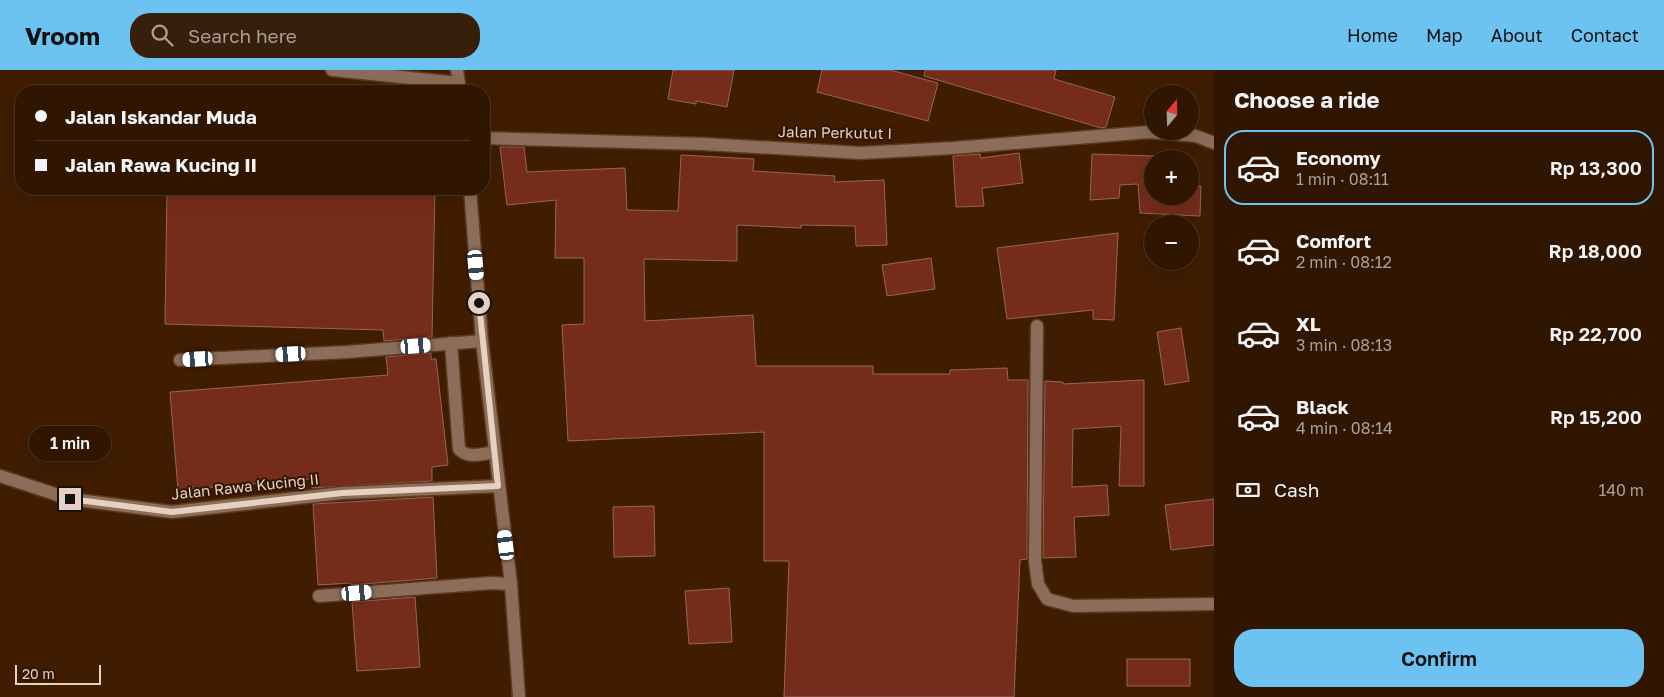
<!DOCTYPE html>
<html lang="en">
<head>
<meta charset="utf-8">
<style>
  :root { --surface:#301601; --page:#381f0b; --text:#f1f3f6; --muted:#a89f99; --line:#4b3523; --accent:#6cc3f2 }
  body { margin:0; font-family:"Golos Text",sans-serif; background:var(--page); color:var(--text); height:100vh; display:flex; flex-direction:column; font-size:19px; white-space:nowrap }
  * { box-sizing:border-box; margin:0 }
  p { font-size:16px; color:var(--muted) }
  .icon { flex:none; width:28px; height:28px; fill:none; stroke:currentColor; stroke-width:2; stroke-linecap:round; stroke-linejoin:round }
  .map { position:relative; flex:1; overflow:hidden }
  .drawer { display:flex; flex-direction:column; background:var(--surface); width:450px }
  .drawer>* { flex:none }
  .hud { position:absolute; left:15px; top:15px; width:475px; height:110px; border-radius:20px; box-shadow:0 5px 20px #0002,0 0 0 1px var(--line); display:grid; align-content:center; height:110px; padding:0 20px; background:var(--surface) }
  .needle { width:32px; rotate:19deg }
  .buttons { position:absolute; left:1144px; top:15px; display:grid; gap:10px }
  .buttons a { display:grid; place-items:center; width:55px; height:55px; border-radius:50%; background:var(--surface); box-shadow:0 5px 20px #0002,0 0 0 1px var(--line); font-size:25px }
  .scale { position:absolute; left:15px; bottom:12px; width:86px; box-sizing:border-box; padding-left:5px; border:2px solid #e7d0c1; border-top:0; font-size:14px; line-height:18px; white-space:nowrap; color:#e7d0c1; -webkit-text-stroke:4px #311603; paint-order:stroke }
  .end { position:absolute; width:22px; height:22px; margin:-11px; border:6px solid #e7d0c1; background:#111; box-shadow:0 0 0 2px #111 }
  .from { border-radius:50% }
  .bubble { position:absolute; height:35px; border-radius:18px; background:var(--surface); box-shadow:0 5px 20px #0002,0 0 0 1px var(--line); font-size:16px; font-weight:600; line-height:35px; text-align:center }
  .car { position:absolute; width:15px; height:30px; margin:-15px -8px; border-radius:6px; box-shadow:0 0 4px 1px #0007; background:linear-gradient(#fff 24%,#345 0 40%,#fff 0 76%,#345 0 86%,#fff 0) }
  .hud b { display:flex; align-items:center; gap:18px; height:48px; font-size:19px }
  .hud b+b { border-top:1px solid var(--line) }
  .hud i { width:12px; height:12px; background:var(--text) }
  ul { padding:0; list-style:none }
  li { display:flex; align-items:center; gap:15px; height:75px; margin:0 10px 8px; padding:0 10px; border:2px solid transparent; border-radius:20px }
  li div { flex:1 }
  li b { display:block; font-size:19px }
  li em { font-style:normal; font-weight:600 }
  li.selected { border-color:var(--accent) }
  li>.icon { width:45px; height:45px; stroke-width:1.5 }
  h2 { padding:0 20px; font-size:22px; line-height:60px }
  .pay { display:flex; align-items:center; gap:12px; height:55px; padding:0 20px; font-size:19px }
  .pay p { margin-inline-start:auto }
  .button { display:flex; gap:10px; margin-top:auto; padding:10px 20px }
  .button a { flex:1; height:58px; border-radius:20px; background:var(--accent); color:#111; font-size:20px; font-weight:600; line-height:58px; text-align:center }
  header { display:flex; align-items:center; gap:30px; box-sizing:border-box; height:70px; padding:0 25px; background:var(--accent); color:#111 }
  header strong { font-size:24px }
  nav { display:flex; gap:28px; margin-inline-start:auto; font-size:18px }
  .search { width:350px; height:45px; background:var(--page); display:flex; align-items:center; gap:12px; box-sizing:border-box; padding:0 18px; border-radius:20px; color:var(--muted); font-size:19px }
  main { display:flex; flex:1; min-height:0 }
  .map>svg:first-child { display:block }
  .building { fill:#752c1b; stroke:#976559 }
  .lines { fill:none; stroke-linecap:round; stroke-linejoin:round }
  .minor-casing { stroke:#5b3a20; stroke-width:15 }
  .minor { stroke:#8b6d59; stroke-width:12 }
  .route { stroke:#e7d0c1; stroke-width:6 }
  .labels { text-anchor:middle; stroke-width:4; stroke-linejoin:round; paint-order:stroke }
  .street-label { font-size:15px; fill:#e7d0c1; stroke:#311603 }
</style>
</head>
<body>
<header>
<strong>Vroom</strong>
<div class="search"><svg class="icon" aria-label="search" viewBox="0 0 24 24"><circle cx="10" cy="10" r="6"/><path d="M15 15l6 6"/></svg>Search here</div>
<nav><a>Home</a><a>Map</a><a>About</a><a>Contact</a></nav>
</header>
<main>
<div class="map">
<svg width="1214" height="627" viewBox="0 0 1214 627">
  <rect width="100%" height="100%" fill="#401d01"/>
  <g class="building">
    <polygon points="673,0 734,0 727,37 696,31 696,34 668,29"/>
    <polygon points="822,0 890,0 938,13 928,51 817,22"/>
    <polygon points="925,0 1056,0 1054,9 1115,27 1106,57 1101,58 924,6"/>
    <polygon points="500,77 524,77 527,102 625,98 627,140 678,141 681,85 754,89 753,101 835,106 834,112 884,110 887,175 856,176 855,156 801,155 801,158 737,155 737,191 644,189 645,251 753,245 756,296 873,296 873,304 950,304 950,300 1007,298 1008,310 1028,310 1027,489 1020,490 1014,627 784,627 789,491 764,491 764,362 568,371 562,255 584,254 584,188 555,188 556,130 507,135"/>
    <polygon points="1019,83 1023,113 982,118 984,136 956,137 953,86 980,84 981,88"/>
    <polygon points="1092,84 1154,86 1152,113 1144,114 1152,114 1152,126 1190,126 1190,116 1201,116 1200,146 1140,143 1138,114 1120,115 1119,128 1090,130"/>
    <polygon points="167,119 435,119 432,267 384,271 383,260 165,254"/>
    <polygon points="1118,163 1114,250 1093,249 1093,240 1007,249 997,178"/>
    <polygon points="931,188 935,219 887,226 882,195"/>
    <polygon points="1181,258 1189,311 1165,315 1157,262"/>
    <polygon points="431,283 431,289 436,289 448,395 432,397 432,411 312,418 311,409 178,420 170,322 388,305 386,287"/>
    <polygon points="1144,310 1144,416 1119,416 1121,356 1073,359 1072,417 1107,415 1109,445 1074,447 1076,487 1043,488 1045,311 1063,312 1063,314"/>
    <polygon points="433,427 437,508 351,515 351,513 318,515 313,434"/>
    <polygon points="1214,429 1214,475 1171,480 1165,435"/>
    <polygon points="654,436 655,486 614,487 613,437"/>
    <polygon points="729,518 732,572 689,574 685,521"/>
    <polygon points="415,527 420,597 357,601 352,532"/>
    <rect x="1127" y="589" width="63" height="27"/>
  </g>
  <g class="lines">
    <defs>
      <g id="minor">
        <polyline points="332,0 459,13"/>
        <polyline points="457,0 460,21"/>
        <polyline points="484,68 704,74 861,83 953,78 1149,62 1196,66 1214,73"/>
        <polyline points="470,119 482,271 511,514 519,627"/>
        <polyline points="1037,256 1035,491 1038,514 1047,529 1073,536 1214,534"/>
        <path d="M451 273 459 379C468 389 482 384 494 382"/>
        <polyline points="180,290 347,282 482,271"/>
        <polyline points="0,406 70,429 172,442 342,423 498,416"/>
        <polyline points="319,526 491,513 511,514"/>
      </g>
    </defs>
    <use href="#minor" class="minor-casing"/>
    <use href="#minor" class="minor"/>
  </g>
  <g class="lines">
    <polyline class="route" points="70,429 172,442 342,423 498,416 479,233"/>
  </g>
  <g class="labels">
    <g class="street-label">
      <text transform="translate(835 63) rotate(1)" y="5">Jalan Perkutut I</text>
      <text transform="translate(245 417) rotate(-6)" y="5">Jalan Rawa Kucing II</text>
    </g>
  </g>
</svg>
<div class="buttons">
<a><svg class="needle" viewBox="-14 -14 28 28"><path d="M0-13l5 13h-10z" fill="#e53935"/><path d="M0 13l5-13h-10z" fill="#a89f99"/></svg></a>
<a>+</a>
<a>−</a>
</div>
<div class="scale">20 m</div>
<i class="end from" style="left:479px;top:233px"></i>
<i class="end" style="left:70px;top:429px"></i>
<div class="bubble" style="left:29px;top:356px;width:82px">1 min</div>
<i class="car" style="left:476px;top:195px;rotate:175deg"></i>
<i class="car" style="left:416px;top:276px;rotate:86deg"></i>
<i class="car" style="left:291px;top:284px;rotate:267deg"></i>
<i class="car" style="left:198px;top:289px;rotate:267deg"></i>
<i class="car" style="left:506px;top:475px;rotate:353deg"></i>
<i class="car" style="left:357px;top:523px;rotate:85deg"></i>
<div class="hud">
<b><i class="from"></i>Jalan Iskandar Muda</b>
<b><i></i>Jalan Rawa Kucing II</b>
</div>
</div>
<section class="drawer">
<h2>Choose a ride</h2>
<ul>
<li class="selected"><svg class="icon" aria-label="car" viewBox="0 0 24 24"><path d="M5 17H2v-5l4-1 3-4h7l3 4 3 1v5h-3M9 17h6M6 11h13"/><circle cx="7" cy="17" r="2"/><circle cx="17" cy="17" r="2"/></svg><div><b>Economy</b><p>1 min · 08:11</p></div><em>Rp 13,300</em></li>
<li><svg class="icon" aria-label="car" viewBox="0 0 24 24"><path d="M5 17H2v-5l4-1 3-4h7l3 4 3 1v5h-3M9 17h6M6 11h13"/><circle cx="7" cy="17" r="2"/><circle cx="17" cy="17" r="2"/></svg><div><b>Comfort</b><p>2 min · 08:12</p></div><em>Rp 18,000</em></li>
<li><svg class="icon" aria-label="car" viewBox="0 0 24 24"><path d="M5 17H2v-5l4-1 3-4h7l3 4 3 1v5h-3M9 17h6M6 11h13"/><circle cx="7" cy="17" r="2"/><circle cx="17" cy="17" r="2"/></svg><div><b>XL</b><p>3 min · 08:13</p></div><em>Rp 22,700</em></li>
<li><svg class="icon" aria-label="car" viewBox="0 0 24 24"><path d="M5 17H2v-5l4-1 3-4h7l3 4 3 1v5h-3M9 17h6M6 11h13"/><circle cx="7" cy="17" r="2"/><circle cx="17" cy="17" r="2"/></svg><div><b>Black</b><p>4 min · 08:14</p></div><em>Rp 15,200</em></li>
</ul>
<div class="pay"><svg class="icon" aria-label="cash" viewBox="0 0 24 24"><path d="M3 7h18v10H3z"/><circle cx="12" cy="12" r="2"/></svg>Cash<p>140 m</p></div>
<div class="button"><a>Confirm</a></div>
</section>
</main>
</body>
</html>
